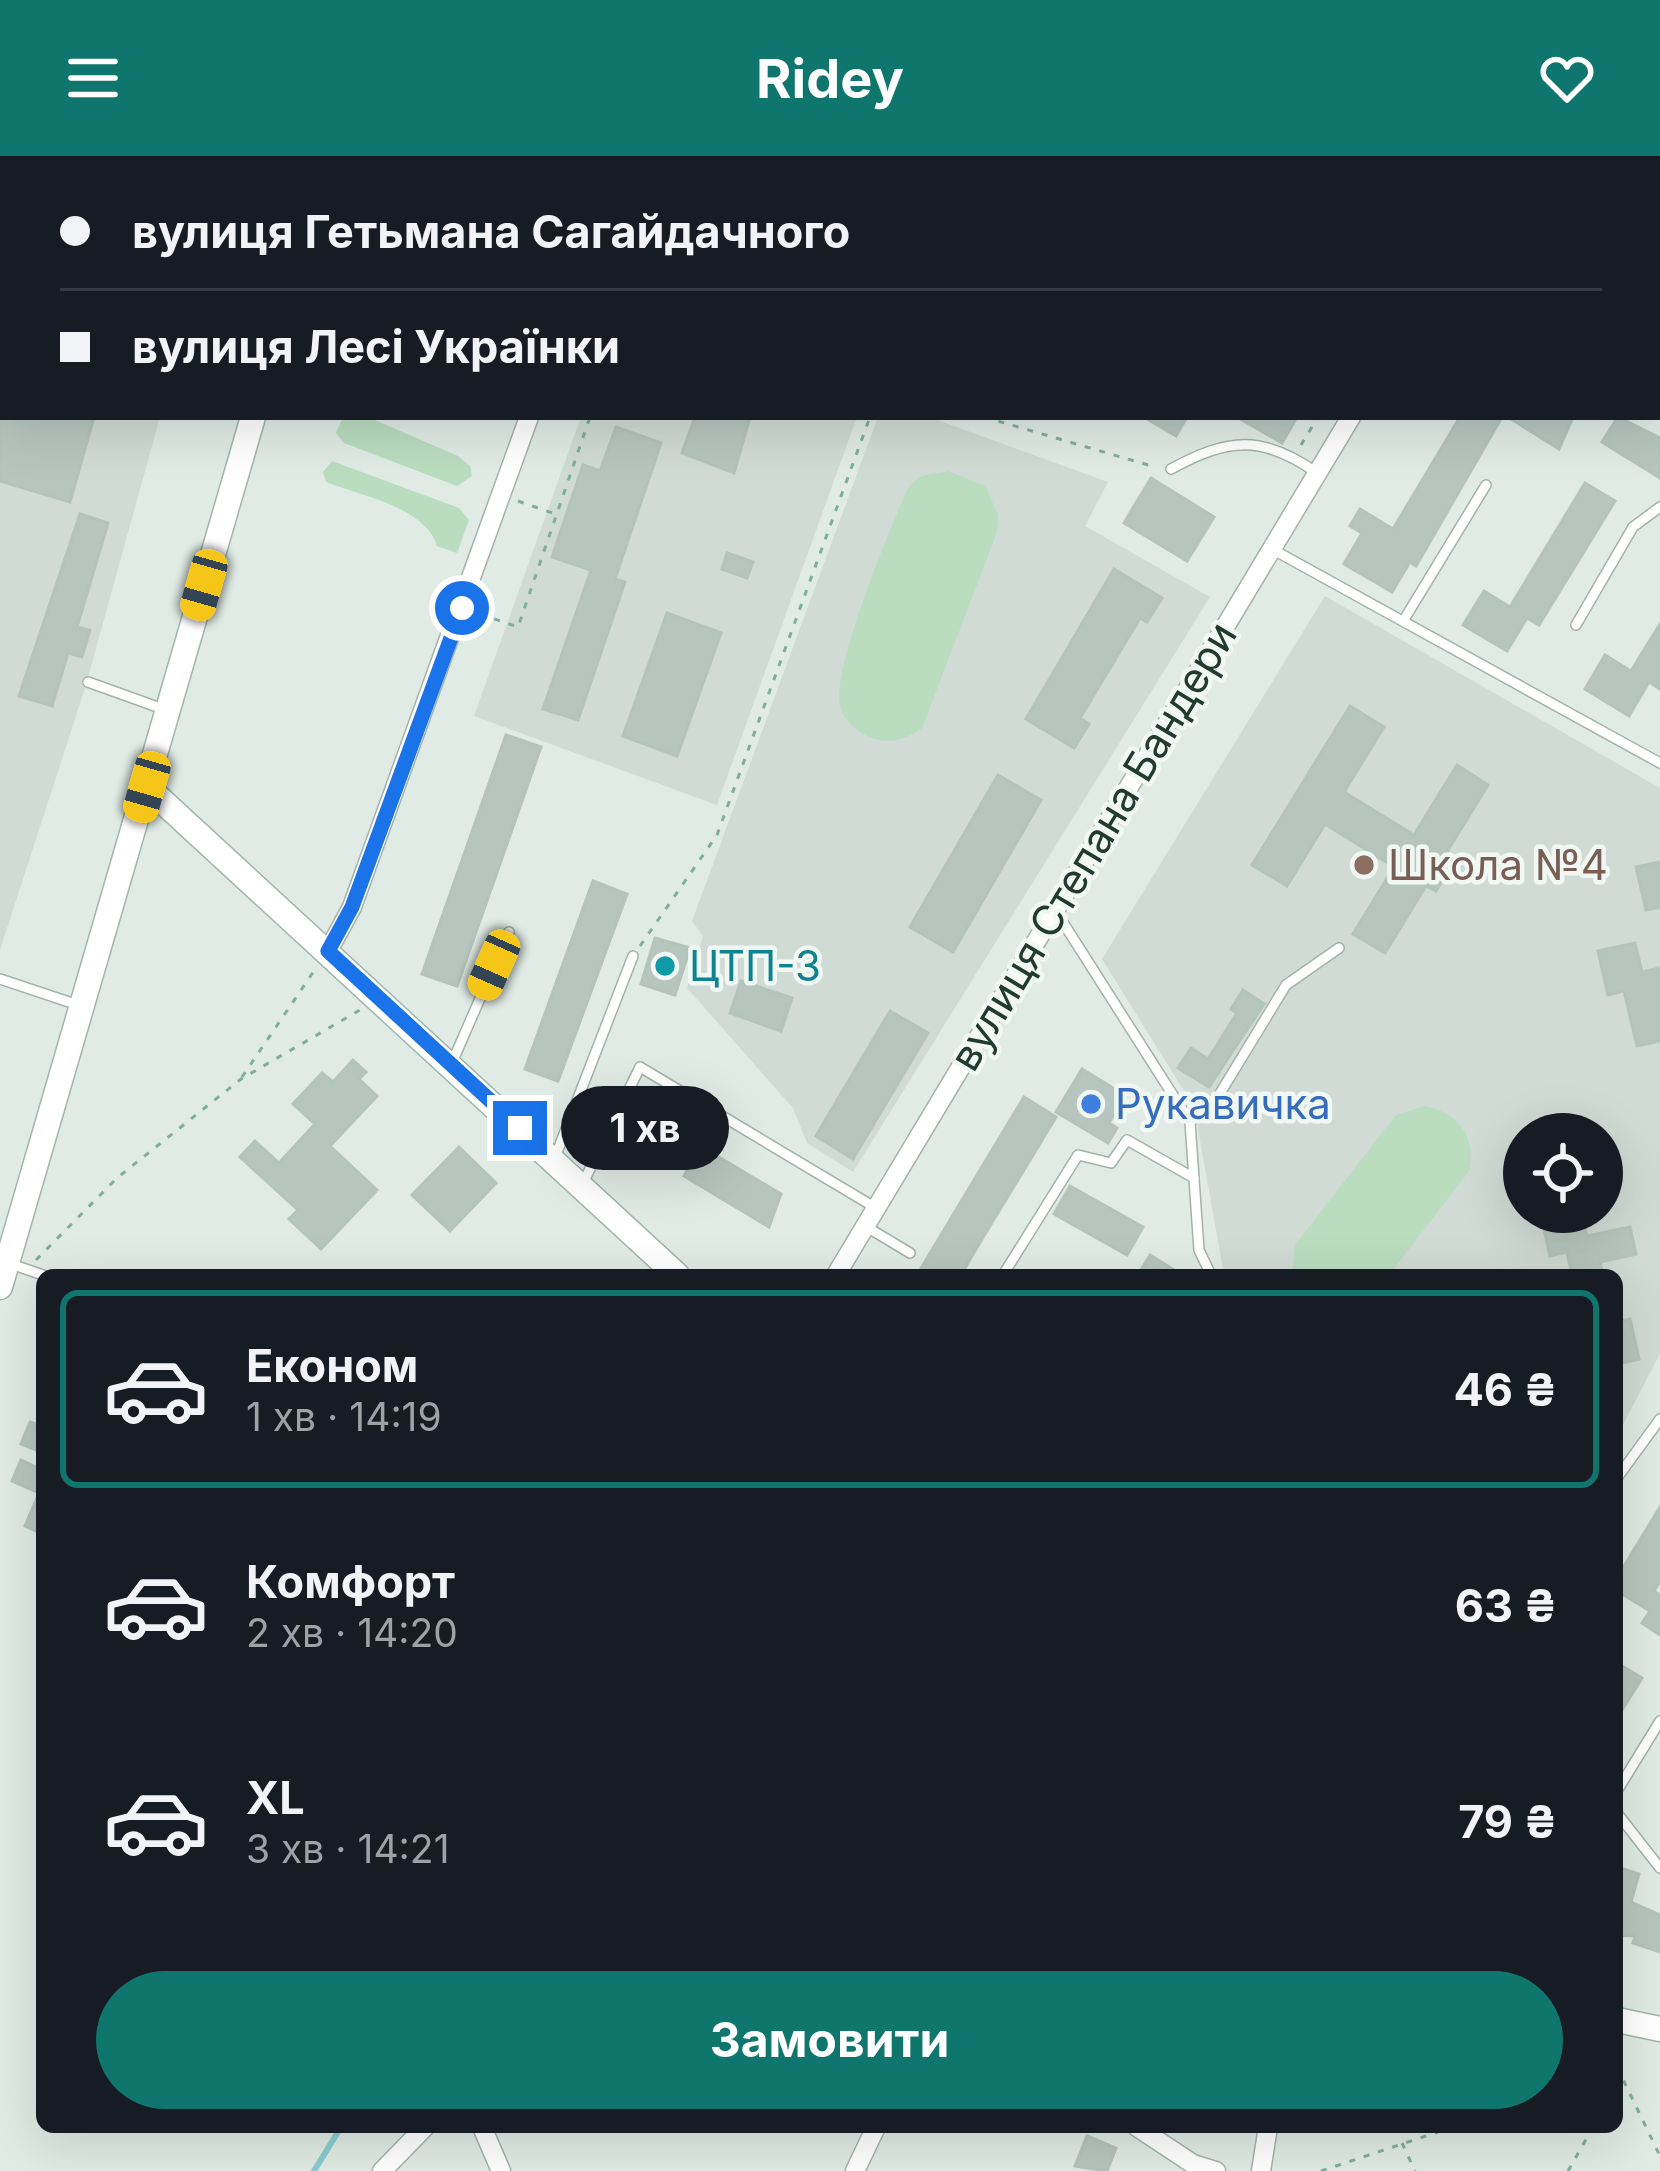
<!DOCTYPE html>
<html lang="uk">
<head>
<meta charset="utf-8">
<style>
  :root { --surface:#171b24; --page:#242831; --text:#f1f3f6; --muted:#9ea1a6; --line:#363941; --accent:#0f766e }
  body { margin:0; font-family:Inter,sans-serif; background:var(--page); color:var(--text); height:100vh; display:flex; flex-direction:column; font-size:45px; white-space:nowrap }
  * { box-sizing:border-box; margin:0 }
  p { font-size:39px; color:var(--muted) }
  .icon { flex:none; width:66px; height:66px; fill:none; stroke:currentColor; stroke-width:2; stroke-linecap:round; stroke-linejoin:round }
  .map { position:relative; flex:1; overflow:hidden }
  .side { position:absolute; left:36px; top:1113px; width:1587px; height:864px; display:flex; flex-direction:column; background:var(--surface); border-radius:18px; box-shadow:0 12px 48px #0002 }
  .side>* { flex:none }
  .guide { position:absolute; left:0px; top:0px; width:1662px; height:264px; box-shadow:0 12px 48px #0002; display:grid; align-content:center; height:264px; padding:0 60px; background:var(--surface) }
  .tools { position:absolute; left:1503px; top:957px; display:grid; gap:24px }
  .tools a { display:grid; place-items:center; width:120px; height:120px; border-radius:50%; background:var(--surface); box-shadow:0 12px 48px #0002; font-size:60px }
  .end { position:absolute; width:54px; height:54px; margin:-27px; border:15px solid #1a73e8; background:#fff; box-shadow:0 0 0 6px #fff }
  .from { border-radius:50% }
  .bubble { position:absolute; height:84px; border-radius:42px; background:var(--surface); box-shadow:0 12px 48px #0002; font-size:39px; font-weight:700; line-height:84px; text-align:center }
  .car { position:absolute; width:36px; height:72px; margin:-36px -18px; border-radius:15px; box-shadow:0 0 9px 3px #0007; background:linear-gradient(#f5c518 24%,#345 0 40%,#f5c518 0 76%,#345 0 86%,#f5c518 0) }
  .guide b { display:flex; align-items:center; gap:42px; height:114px; font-size:45px }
  .guide b+b { border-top:3px solid var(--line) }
  .guide i { width:30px; height:30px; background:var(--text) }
  ul { padding:21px 0 0; list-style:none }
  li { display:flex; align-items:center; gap:36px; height:198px; margin:0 24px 18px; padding:0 36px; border:6px solid transparent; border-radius:18px }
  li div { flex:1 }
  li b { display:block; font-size:45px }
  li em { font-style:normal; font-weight:700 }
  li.on { border-color:var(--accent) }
  li>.icon { width:108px; height:108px; stroke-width:1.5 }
  .primary-button { display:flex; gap:24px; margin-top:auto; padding:24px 60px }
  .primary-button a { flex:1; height:138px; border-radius:72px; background:var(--accent); color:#fff; font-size:48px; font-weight:700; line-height:138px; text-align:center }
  header { display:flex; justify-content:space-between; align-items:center; height:156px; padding:0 60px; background:var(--accent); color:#fff; font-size:54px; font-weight:700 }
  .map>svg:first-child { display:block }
  .built { fill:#cfdbd4; fill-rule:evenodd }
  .green { fill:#badcbf }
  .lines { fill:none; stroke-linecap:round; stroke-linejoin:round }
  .stream { stroke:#89cccf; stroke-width:6 }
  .building { fill:#b6c6be; stroke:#b3c4bb; stroke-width:3 }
  .lane-casing { stroke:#a3b3ab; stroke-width:12 }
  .street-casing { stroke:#a3b3ab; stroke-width:21 }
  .secondary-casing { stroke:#9fb6ac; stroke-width:27 }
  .path { stroke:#81ae9b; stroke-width:3; stroke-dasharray:6 9; stroke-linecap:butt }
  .lane { stroke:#fff; stroke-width:9 }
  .street { stroke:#fff; stroke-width:18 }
  .secondary { stroke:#fff; stroke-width:24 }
  .route { stroke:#1a73e8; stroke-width:15 }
  .education-dot { fill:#8d6e63; stroke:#f1f8f3; stroke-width:4.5 }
  .culture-dot { fill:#0f9aa8; stroke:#f1f8f3; stroke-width:4.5 }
  .shop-dot { fill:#3f7fe0; stroke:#f1f8f3; stroke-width:4.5 }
  .labels { text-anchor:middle; stroke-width:9; stroke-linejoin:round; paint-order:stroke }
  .street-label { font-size:42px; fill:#213b31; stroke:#f1f8f3 }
  .education-label { font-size:42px; fill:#785e54; stroke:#f1f8f3; text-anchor:start }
  .culture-label { font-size:42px; fill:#0d838f; stroke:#f1f8f3; text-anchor:start }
  .shop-label { font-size:42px; fill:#366cbe; stroke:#f1f8f3; text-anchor:start }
</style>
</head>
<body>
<header><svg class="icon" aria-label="menu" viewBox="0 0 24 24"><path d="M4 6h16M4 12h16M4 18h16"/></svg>Ridey<svg class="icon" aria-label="heart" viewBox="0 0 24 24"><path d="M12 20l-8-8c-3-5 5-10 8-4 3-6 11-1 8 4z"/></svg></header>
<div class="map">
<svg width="1660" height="2015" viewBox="0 0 1660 2015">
  <rect width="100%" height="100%" fill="#e0ebe5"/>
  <g class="built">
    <polygon points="0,0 166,0 3,3 3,261 160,261 85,532 0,794"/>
    <polygon points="581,261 857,261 717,649 474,560"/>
    <polygon points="878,261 929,261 1108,326 1085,370 1210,441 853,1016 807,987 793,952 687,832 703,780 692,765"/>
    <path d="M1325 440 1660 632V1198L1617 1280V1119H1230L1223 1113 1194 951 1102 803ZM1524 978H1602V1056H1524Z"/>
  </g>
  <g class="green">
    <polygon points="343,261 368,261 458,300 470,310 472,320 457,330 344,287 336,277"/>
    <path d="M332 305 459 352 469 364 457 397 437 390C425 351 362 340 326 326L323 316Z"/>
    <path d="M948 315 985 330 998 359 997 376 922 572C907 583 888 589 870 581 856 575 843 565 840 549 832 512 891 370 909 330L922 320Z"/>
    <path d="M1425 950C1459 957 1476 981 1469 1015L1389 1119H1292L1295 1089 1396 959Z"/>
  </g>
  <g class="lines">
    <polyline class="stream" points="314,2015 341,1971"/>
  </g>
  <g class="building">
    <polygon points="0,261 94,261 70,346 0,325"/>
    <polygon points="695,261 750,261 734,317 682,297"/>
    <polygon points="1144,261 1187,261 1176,280"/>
    <polygon points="1237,261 1297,261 1282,287"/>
    <polygon points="1460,261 1502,261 1416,410 1410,406 1392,436 1344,408 1362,377 1350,370 1360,353 1393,373"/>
    <polygon points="1508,261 1573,261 1559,293"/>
    <polygon points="1618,261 1660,282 1660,322 1602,286"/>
    <polygon points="616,271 661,287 615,423 625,426 578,564 543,553 591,414 552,401 583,309 600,315"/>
    <polygon points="1151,322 1214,361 1187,405 1124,367"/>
    <polygon points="1585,327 1615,345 1539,469 1527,462 1507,495 1463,469 1484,435 1510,451"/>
    <polygon points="80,358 108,367 77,471 90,474 82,501 68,497 52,550 19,540"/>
    <polygon points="727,397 753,406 747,422 722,413"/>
    <polygon points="1114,413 1162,442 1147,466 1140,462 1080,562 1089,568 1074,592 1026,563"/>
    <polygon points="667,457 721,477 677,600 623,580"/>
    <polygon points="1660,468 1660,533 1649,526 1629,560 1585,533 1605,499 1631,515"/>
    <polygon points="1350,550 1384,571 1344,636 1414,679 1457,609 1488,629 1445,699 1454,705 1436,735 1426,730 1385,797 1353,778 1394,711 1325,668 1287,730 1252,709"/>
    <polygon points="506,579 541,591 457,830 422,818"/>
    <polygon points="998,619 1041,644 953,796 910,771"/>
    <polygon points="1660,706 1660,751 1646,754 1636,711"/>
    <polygon points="593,725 627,738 558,925 525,913"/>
    <polygon points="655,782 690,792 675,839 641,828"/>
    <polygon points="1635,787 1642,816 1660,812 1660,885 1637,890 1624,835 1608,839 1598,795"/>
    <polygon points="741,825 792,842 781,875 730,857"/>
    <polygon points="1243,834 1264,848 1209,931 1178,912 1191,892 1208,903 1237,857 1231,853"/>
    <polygon points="890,855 928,877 853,1003 816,980"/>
    <polygon points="353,904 366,916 359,923 377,940 330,990 377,1034 321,1093 289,1063 298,1054 240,1001 255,985 279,1007 315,968 293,948 322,917 333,926"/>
    <polygon points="1082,913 1126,940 1109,967 1117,972 1108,987 1056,956"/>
    <polygon points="1024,941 1056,961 976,1093 961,1119 917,1119"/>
    <polygon points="654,945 709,979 702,991 781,1038 769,1071 684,1020 691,1007 631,970"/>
    <polygon points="459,991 496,1027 450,1075 412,1039"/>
    <polygon points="1070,1030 1143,1071 1127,1099 1054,1058"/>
    <polygon points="1540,1056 1581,1056 1587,1080 1630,1071 1636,1098 1600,1106 1603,1119 1572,1119 1567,1096 1550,1100"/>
    <polygon points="1150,1099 1182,1119 1138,1119"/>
    <polygon points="1630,1163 1639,1203 1617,1208 1617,1166"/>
    <polygon points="30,1266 42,1270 36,1294 21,1288"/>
    <polygon points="21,1304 42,1314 42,1378 25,1370 39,1337 12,1325"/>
    <polygon points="1660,1351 1660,1425 1654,1435 1660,1439 1660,1479 1642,1467 1650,1455 1617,1435 1617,1422"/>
    <polygon points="1617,1507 1642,1522 1617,1562"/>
    <polygon points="1617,1711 1639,1718 1631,1746 1660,1759 1660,1796 1633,1787 1635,1780 1617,1779"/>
    <polygon points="1087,1980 1116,1992 1107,2015 1075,2010"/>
  </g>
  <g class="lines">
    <defs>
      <g id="lane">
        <polyline points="978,0 987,3"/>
        <polyline points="1659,226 1660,226"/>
        <path d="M1171 313C1228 282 1262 278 1317 317"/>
        <polyline points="1270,392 1660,607"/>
        <polyline points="1405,462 1486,329"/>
        <polyline points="1576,469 1633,371 1660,351"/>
        <polyline points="88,526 163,553"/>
        <polyline points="1057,757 1190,966 1199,1094 1211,1119"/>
        <polyline points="0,823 81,850"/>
        <polyline points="451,909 509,776"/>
        <polyline points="1190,966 1219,939 1286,829 1339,792"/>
        <polyline points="554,1004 633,800"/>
        <polyline points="582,1029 640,911 876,1052"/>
        <polyline points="865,1070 910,1097"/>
        <polyline points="8,1107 43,1119"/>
        <polyline points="1003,1119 1078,999 1111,1007 1127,984 1194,1022"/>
        <polyline points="1617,1322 1660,1263"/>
        <polyline points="1617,1635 1660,1565"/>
        <polyline points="1617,1657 1660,1712"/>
      </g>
      <g id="street">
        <polyline points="1518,0 1533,3"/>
        <polyline points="620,3 621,0"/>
        <polyline points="1503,3 1505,0"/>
        <polyline points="1659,26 1660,26"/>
        <polyline points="328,795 352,751 529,261"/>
        <polyline points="836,1119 1351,261"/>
        <polyline points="482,1971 501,2015"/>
        <polyline points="1137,1971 1193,2008 1216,2015"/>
        <polyline points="382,2015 425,1971"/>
        <polyline points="855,2015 876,1971"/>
        <polyline points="1261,2015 1268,1971"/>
      </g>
      <g id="secondary">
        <polyline points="328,3 329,0"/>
        <polyline points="147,631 677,1119"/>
        <polyline points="0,1131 253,261"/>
        <polyline points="1617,1864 1660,1873"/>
      </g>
    </defs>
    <use href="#lane" class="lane-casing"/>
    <use href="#street" class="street-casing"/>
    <use href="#secondary" class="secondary-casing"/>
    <g class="path">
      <polyline points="1616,0 1617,3"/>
      <polyline points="578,3 579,0"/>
      <polyline points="1443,3 1443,0"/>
      <polyline points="1659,76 1660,78"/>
      <polyline points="1659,247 1660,247"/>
      <polyline points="984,261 1155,311"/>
      <polyline points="1301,289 1318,261"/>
      <polyline points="518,345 555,358"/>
      <polyline points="480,458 518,471 590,261"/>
      <polyline points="640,790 717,679 870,261"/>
      <polyline points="242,921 314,815"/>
      <polyline points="36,1104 117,1022 241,923 360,854"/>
      <polyline points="1617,1911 1660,2000"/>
      <polyline points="1617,1925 1617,1929"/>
      <polyline points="1402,1987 1415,2015"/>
      <polyline points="1321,2015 1453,1971"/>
      <polyline points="1568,2015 1593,1971"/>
    </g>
    <use href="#lane" class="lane"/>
    <use href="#street" class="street"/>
    <use href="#secondary" class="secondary"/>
  </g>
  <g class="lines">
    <polyline class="route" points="462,452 352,751 328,795 520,972"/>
  </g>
  <circle class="education-dot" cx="1364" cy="709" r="12"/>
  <circle class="culture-dot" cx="665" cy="810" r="12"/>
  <circle class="shop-dot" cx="1091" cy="948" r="12"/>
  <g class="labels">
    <g class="street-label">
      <text transform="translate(1093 690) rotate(-59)" y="15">вулиця Степана Бандери</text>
    </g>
    <g class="education-label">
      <text x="1388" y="724">Школа №4</text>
    </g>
    <g class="culture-label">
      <text x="689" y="825">ЦТП-3</text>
    </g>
    <g class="shop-label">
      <text x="1115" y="963">Рукавичка</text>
    </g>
  </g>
</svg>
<div class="tools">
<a><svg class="icon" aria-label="locate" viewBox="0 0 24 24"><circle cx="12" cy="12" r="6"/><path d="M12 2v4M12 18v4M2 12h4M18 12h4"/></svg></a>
</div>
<i class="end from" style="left:462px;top:452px"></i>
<i class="end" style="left:520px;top:972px"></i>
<div class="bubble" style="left:561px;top:930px;width:168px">1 хв</div>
<i class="car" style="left:204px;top:429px;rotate:196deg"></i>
<i class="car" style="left:147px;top:631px;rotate:196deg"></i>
<i class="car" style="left:494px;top:809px;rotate:204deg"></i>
<div class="guide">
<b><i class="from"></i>вулиця Гетьмана Сагайдачного</b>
<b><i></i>вулиця Лесі Українки</b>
</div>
<section class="side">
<ul>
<li class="on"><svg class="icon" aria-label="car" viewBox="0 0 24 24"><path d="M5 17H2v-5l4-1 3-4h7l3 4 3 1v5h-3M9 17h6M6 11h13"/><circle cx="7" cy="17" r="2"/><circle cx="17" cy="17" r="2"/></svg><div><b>Економ</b><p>1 хв · 14:19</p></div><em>46 ₴</em></li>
<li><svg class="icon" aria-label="car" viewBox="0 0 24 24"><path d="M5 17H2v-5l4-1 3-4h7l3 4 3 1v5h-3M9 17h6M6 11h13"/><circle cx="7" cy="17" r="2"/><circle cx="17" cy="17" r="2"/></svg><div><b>Комфорт</b><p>2 хв · 14:20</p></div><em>63 ₴</em></li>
<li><svg class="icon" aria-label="car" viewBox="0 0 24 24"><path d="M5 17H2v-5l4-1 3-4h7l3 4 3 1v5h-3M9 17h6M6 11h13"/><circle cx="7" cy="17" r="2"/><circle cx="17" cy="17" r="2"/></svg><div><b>XL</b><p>3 хв · 14:21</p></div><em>79 ₴</em></li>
</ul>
<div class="primary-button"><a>Замовити</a></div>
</section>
</div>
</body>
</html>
